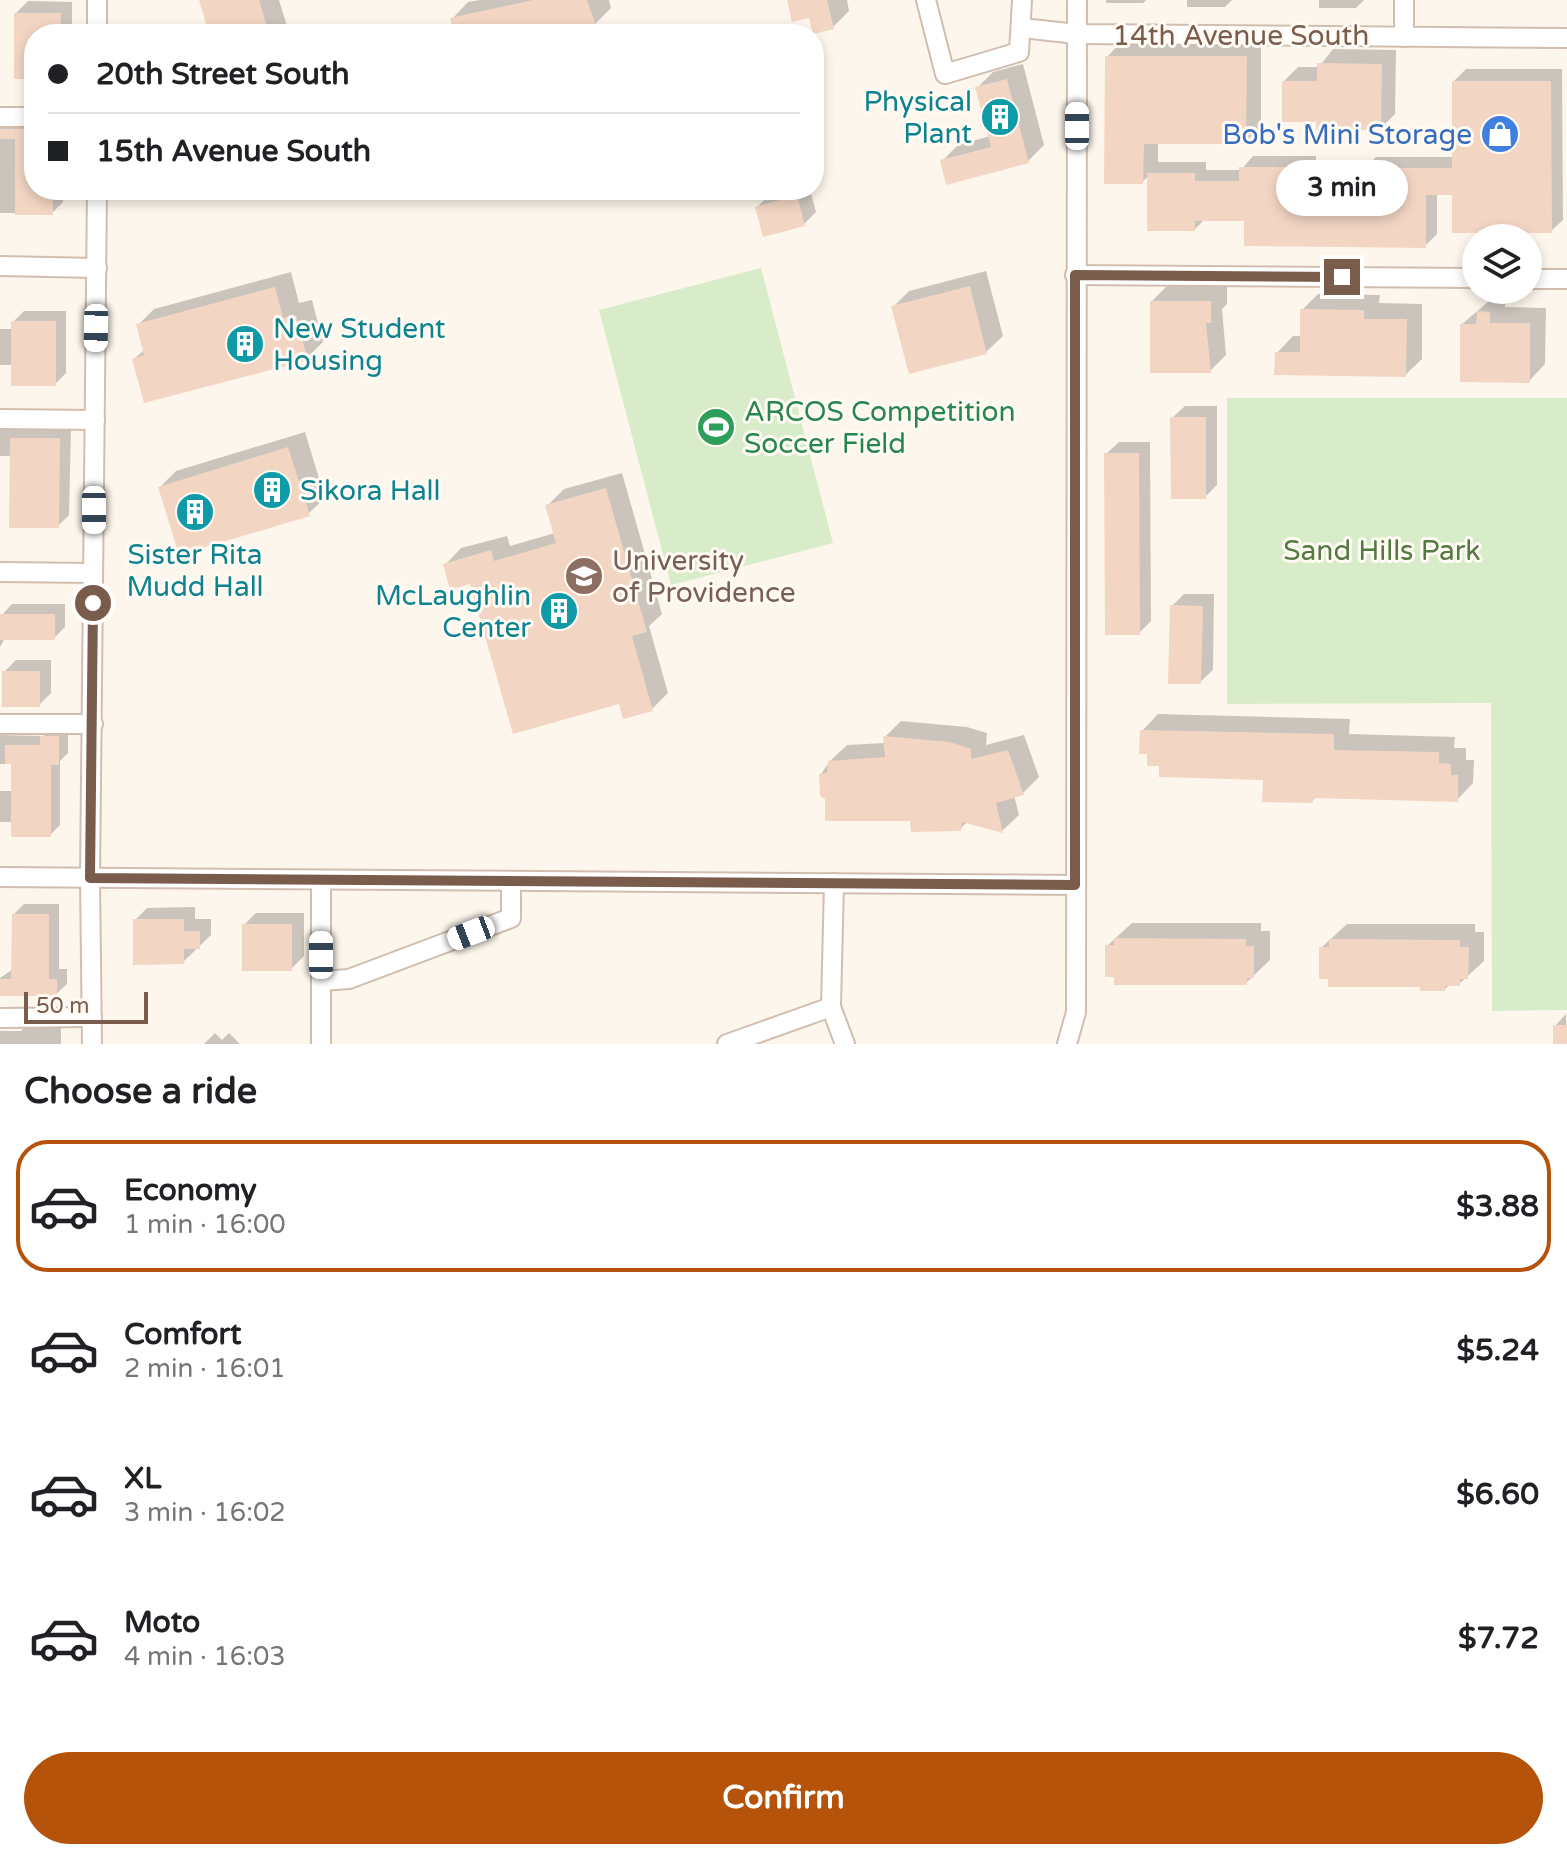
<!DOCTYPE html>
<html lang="en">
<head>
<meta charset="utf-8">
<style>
  :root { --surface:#fff; --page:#f6f6f6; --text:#202124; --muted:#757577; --line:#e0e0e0; --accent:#b45309 }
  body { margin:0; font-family:"Varela Round",sans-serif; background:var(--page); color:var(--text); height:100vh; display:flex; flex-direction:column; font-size:30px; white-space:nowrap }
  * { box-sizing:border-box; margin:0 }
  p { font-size:26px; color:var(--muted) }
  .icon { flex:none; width:44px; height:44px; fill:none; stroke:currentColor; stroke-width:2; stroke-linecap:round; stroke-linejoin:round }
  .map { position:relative; height:1044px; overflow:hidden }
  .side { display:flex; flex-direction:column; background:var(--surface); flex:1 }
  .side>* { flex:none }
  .top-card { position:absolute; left:24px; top:24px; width:800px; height:176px; border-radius:32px; box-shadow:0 4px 12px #0003; display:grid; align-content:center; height:176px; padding:0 24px; background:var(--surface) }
  .buttons { position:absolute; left:1462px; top:224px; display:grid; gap:16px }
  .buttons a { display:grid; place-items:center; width:80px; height:80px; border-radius:50%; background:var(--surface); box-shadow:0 4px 12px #0003; font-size:40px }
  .scale { position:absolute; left:24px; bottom:20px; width:124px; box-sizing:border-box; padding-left:8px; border:4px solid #7a5c4d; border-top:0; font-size:22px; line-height:28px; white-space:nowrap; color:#7a5c4d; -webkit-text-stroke:6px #fffaf3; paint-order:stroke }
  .end { position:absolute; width:36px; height:36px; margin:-18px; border:10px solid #7a5c4d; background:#fff; box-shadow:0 0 0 4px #fff }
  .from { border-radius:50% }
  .bubble { position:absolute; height:56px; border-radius:28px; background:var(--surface); box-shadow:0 4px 12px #0003; font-size:26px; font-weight:700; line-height:56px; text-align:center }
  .car { position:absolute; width:24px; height:48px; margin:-24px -12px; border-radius:10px; box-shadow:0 0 6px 2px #0007; background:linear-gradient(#fff 24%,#345 0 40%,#fff 0 76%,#345 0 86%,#fff 0) }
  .top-card b { display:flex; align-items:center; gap:28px; height:76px; font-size:30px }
  .top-card b+b { border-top:2px solid var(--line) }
  .top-card i { width:20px; height:20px; background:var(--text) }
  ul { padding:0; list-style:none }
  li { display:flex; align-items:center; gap:24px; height:132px; margin:0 16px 12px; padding:0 8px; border:4px solid transparent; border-radius:32px }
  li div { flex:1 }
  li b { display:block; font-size:30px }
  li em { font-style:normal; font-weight:700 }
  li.selected { border-color:var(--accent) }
  li>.icon { width:72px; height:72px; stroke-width:1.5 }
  h2 { padding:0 24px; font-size:36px; line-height:96px }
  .cta { display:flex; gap:16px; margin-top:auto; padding:16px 24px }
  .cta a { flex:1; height:92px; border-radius:48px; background:var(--accent); color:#fff; font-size:32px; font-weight:700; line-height:92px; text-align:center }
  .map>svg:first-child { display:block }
  .green { fill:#d8ecc9 }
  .shadow { fill:#0003 }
  .building { fill:#f3d5c3 }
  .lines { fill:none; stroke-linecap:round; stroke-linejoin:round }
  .minor-casing { stroke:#d1beb0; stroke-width:22 }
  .minor { stroke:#fff; stroke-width:18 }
  .route { stroke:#7a5c4d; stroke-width:10 }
  .labels { text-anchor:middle; stroke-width:6; stroke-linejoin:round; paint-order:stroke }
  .street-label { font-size:28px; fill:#7a5c4d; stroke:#fffaf3 }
  .culture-label { font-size:28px; fill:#0d838f; stroke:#fffaf3; text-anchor:end }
  .shop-label { font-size:28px; fill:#366cbe; stroke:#fffaf3; text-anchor:end }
  .leisure-label { font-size:28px; fill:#27864d; stroke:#fffaf3; text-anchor:start }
  .park-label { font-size:28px; fill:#537a41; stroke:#fffaf3 }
  .education-label { font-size:28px; fill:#785e54; stroke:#fffaf3; text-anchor:start }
</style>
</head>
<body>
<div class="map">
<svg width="1567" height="1044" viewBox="0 0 1567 1044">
  <rect width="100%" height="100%" fill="#fdf6ec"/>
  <g class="green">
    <polygon points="761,268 833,543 671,585 599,310"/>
    <polygon points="1227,398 1567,398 1567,1010 1492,1011 1491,703 1227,704"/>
  </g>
  <g class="shadow">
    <polygon points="200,0 279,0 287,26 294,24 297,34 211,34"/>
    <polygon points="480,0 609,0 611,8 595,24 561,34 456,34 452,19 468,2"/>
    <polygon points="789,0 847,0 849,11 833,27"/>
    <polygon points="1106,0 1146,0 1143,3 1106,3"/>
    <polygon points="1187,0 1232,0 1225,7 1187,7"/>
    <polygon points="1266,0 1364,0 1356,8 1319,8 1319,0"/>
    <polygon points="28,1 72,2 72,34 34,34 34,77 16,13"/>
    <polygon points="776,28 777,34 754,34"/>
    <polygon points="1122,41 1261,42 1261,127 1246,142 1158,142 1158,162 1206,162 1206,170 1241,170 1253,156 1316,156 1316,188 1364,188 1364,169 1376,157 1454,157 1454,81 1466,69 1562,69 1563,220 1551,231 1454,193 1437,193 1437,234 1425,246 1246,219 1205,219 1195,229 1149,176 1142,182 1107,57"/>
    <polygon points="1333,49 1396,50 1395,114 1381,128 1318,120 1284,81 1298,67 1319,67"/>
    <polygon points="1023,64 1044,145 1028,161 942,161 958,145 990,136 977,88 993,72"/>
    <polygon points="0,115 34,118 34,190 63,190 63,202 52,213 0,213"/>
    <polygon points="255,190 293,190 258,200"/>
    <polygon points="789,190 810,190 816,212 804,224 757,207 769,195"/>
    <polygon points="986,271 1003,336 986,352 893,307 909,291"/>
    <polygon points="291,272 299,303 312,300 323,342 307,358 134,359 145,349 138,325 154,309"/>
    <polygon points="1168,285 1227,285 1227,304 1222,309 1226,355 1210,371 1152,301"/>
    <polygon points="1318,294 1380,295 1379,303 1422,304 1422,359 1405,375 1277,353 1293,336 1302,336 1302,310"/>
    <polygon points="1495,296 1505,296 1505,307 1546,308 1545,364 1529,381 1462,324"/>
    <polygon points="24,311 66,311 66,373 55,384 13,365 0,365 0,329 13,329 13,322"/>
    <polygon points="1185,406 1217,406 1217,485 1205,497 1172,418"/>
    <polygon points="0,428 71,428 69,515 58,526 12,456 0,456"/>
    <polygon points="305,432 325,498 308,514 160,487 176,471"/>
    <polygon points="1119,442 1150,442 1151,621 1139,633 1106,454"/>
    <polygon points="622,473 662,614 649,626 668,693 652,709 621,702 472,582 445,565 461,548 507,536 510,546 555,533 548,505 564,489"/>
    <polygon points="1184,594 1214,594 1213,670 1200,682 1172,606"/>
    <polygon points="12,604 65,604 65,627 54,638 5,638 0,647 0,617"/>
    <polygon points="16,660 51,660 51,693 39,705 4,672"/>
    <polygon points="1158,714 1350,719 1349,734 1455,737 1454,748 1466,748 1466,760 1474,760 1473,783 1457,800 1317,796 1312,801 1265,778 1161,764 1149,752 1142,731"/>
    <polygon points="901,721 967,727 987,733 986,745 1024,735 1039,777 1023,793 1014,795 1019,815 1003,830 968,821 960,829 827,797 821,774 830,761 847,745 885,743 885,737"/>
    <polygon points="52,727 68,727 68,753 60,761 60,825 50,835 13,822 0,822 0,791 13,791 13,764 0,764 0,735 43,736"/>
    <polygon points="24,904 59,904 59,969 67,969 67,984 56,994 0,994 0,978 13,969 14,914"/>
    <polygon points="195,907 195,919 211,919 211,935 183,962 135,920 147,908"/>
    <polygon points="256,913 304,913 304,956 291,969 244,925"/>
    <polygon points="1132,923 1261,923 1261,931 1270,931 1270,960 1246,983 1107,946"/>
    <polygon points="1347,924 1475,924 1475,932 1484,932 1484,961 1459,984 1450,984 1445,989 1422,985 1321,948"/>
    <polygon points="1566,1014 1567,1044 1555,1044 1555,1026"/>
    <polygon points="28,1024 61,1024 61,1044 0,1044 0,1031 21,1031"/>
    <polygon points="215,1033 222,1040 229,1033 240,1044 204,1044"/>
  </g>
  <g class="building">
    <polygon points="199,0 259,0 269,34 209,34"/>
    <polygon points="533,0 587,0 596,26 568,34 454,34 450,18"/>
    <polygon points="787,0 827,0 834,29 813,34 809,18 792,22"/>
    <polygon points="14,13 61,13 61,34 34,34 34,79 14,79"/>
    <polygon points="1105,56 1247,56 1246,144 1144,144 1143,184 1104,184"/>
    <polygon points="1317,63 1382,64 1381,130 1316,129 1316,122 1282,122 1282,81 1317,81"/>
    <polygon points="1007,79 1029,163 946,185 940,160 991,147 975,87"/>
    <polygon points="1452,81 1551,81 1552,233 1452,233 1452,195 1426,195 1426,248 1244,246 1244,221 1195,221 1195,231 1147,231 1147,173 1195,173 1195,181 1239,181 1239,167 1305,167 1305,199 1362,199 1362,168 1452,168"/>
    <polygon points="0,129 34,129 34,190 53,190 53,215 15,215 15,139 0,139"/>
    <polygon points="797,195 805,226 763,237 755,207"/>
    <polygon points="970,286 987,354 909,374 891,306"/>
    <polygon points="275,287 283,318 296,315 308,360 144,403 132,359 144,355 136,324"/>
    <polygon points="1150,301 1211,301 1211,323 1206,323 1211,373 1150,373"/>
    <polygon points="1300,309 1364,310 1364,319 1407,319 1406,377 1274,375 1275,352 1300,352"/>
    <polygon points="1477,311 1490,312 1490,323 1530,323 1530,383 1460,382 1460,324 1476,324"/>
    <rect x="11" y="321" width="45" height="65"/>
    <polygon points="1170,417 1206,417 1206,499 1171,499"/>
    <polygon points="10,438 60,438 59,528 9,528"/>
    <polygon points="288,447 310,516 179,555 158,487"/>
    <polygon points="1104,453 1139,453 1140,635 1105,635"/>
    <polygon points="606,488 647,632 632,636 653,711 623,719 619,704 513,734 470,584 450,590 443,564 491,550 494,561 556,543 545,505"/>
    <polygon points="1170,605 1203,606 1201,684 1168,684"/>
    <rect x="0" y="614" width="55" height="26"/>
    <rect x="2" y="671" width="38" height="36"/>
    <polygon points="1140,730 1334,734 1334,750 1439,752 1439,763 1451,764 1451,775 1458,775 1458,802 1313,798 1313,803 1262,802 1263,780 1159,777 1159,766 1147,766 1147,754 1139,754"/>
    <polygon points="40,736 59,736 59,765 51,765 51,837 11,837 11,764 5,764 5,745 40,745"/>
    <polygon points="883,736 950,742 971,749 971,759 1008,750 1024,795 996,803 1003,833 962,822 961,831 911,832 910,821 825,821 825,799 820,796 819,774 827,773 828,761 885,757"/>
    <polygon points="12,914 49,914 49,979 57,979 57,996 0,996 0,979 11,979"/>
    <polygon points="133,919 184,919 184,931 200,931 200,949 184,949 184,964 133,965"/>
    <rect x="242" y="924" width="50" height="47"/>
    <polygon points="1114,938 1246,939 1246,946 1254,946 1254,978 1247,978 1247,985 1114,985 1114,977 1105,977 1105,945 1114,945"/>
    <polygon points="1329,939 1460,940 1460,947 1469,947 1468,979 1460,979 1460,986 1445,986 1445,991 1420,991 1420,987 1328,987 1328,979 1319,979 1319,947 1329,947"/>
    <rect x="1553" y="1025" width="14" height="19"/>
  </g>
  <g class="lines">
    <defs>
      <g id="minor">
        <polyline points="926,0 945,74 1019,52 1022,0"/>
        <polyline points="1404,0 1404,37"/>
        <polyline points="1022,28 1077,34 1567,38"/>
        <polyline points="97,34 97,0"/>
        <polyline points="0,117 34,117"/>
        <polyline points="0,266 97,268"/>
        <polyline points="1075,275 1476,278"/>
        <polyline points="1528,279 1567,279"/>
        <polyline points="0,419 95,420"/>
        <polyline points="0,572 93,573"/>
        <polyline points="0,724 93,724"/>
        <polyline points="0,877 1075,885"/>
        <polyline points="834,883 831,1007 845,1044"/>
        <polyline points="321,981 349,979 511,918 511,881"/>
        <polyline points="0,1018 92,1017"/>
        <polyline points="92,1044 90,878 97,190"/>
        <polyline points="321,1044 321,880"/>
        <polyline points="727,1044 831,1007"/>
        <polyline points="1067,1044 1076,1012 1077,0"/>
      </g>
    </defs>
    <use href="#minor" class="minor-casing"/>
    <use href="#minor" class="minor"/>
  </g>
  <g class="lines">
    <polyline class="route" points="93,603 90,878 1075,885 1075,275 1342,277"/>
  </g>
  <defs>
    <symbol id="building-disc" viewBox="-11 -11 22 22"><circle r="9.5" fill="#0f9aa8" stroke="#fffaf3"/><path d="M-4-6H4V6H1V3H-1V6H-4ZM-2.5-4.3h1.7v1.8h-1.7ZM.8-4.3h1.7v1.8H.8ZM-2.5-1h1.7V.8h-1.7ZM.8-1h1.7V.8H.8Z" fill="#fff"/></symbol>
    <symbol id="shop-disc" viewBox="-11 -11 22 22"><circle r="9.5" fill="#3f7fe0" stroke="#fffaf3"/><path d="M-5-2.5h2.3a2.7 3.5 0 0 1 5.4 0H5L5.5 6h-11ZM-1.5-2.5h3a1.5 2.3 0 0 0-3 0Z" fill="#fff"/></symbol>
    <symbol id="stadium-disc" viewBox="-11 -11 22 22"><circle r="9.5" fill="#2e9e5b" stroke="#fffaf3"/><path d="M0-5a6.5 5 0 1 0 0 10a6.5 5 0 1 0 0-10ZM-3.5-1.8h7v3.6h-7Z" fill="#fff"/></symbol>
    <symbol id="university-disc" viewBox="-11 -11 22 22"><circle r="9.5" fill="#8d6e63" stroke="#fffaf3"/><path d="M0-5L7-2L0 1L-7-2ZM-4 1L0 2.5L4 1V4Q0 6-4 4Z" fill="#fff"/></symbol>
  </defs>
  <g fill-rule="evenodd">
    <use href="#building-disc" x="978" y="95" width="44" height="44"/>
    <use href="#shop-disc" x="1478" y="112" width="44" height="44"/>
    <use href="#building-disc" x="223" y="322" width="44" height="44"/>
    <use href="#stadium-disc" x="694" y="405" width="44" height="44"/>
    <use href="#building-disc" x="250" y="468" width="44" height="44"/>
    <use href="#building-disc" x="173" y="490" width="44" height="44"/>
    <use href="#university-disc" x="562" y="554" width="44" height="44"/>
    <use href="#building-disc" x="537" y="589" width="44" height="44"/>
  </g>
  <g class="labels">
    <g class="street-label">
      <text x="1241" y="45">14th Avenue South</text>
    </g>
    <g class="culture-label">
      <text x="972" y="111">Physical<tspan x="972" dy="32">Plant</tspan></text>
      <text x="273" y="338" text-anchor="start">New Student<tspan x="273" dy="32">Housing</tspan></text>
      <text x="300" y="500" text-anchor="start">Sikora Hall</text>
      <text x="195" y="564" text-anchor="middle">Sister Rita<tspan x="195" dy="32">Mudd Hall</tspan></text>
      <text x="531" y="605">McLaughlin<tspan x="531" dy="32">Center</tspan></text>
    </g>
    <g class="shop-label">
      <text x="1472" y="144">Bob's Mini Storage</text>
    </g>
    <g class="leisure-label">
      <text x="744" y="421">ARCOS Competition<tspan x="744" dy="32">Soccer Field</tspan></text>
    </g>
    <g class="park-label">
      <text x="1382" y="560">Sand Hills Park</text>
    </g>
    <g class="education-label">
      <text x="612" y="570">University<tspan x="612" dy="32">of Providence</tspan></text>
    </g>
  </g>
</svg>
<div class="buttons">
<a><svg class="icon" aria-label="layers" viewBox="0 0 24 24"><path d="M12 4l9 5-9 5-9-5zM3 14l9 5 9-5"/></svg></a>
</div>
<div class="scale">50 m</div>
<i class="end from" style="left:93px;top:603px"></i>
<i class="end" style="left:1342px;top:277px"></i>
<div class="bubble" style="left:1276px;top:160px;width:132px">3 min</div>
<i class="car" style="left:1077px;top:126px;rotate:0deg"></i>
<i class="car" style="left:96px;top:328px;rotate:181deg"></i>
<i class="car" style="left:94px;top:510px;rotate:180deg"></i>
<i class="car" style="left:471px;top:933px;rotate:249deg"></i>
<i class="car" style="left:321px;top:955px;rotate:0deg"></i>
<div class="top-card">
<b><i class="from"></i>20th Street South</b>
<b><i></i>15th Avenue South</b>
</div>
</div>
<section class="side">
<h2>Choose a ride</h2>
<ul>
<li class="selected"><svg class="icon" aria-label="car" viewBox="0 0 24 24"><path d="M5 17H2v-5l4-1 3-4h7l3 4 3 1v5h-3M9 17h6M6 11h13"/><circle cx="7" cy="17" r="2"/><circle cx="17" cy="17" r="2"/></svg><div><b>Economy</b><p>1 min · 16:00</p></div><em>$3.88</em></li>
<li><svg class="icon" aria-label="car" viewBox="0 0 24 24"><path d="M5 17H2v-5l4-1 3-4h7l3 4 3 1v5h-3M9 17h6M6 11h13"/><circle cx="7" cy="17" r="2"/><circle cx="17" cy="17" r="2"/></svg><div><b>Comfort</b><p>2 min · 16:01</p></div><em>$5.24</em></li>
<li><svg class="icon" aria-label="car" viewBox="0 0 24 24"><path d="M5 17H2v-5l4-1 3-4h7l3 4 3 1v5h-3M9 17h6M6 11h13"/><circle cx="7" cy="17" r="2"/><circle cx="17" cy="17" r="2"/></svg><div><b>XL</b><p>3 min · 16:02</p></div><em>$6.60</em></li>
<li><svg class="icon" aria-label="car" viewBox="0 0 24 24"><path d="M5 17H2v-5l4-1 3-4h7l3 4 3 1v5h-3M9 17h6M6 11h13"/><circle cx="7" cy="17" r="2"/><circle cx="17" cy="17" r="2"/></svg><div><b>Moto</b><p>4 min · 16:03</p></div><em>$7.72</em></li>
</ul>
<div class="cta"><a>Confirm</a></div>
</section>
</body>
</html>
